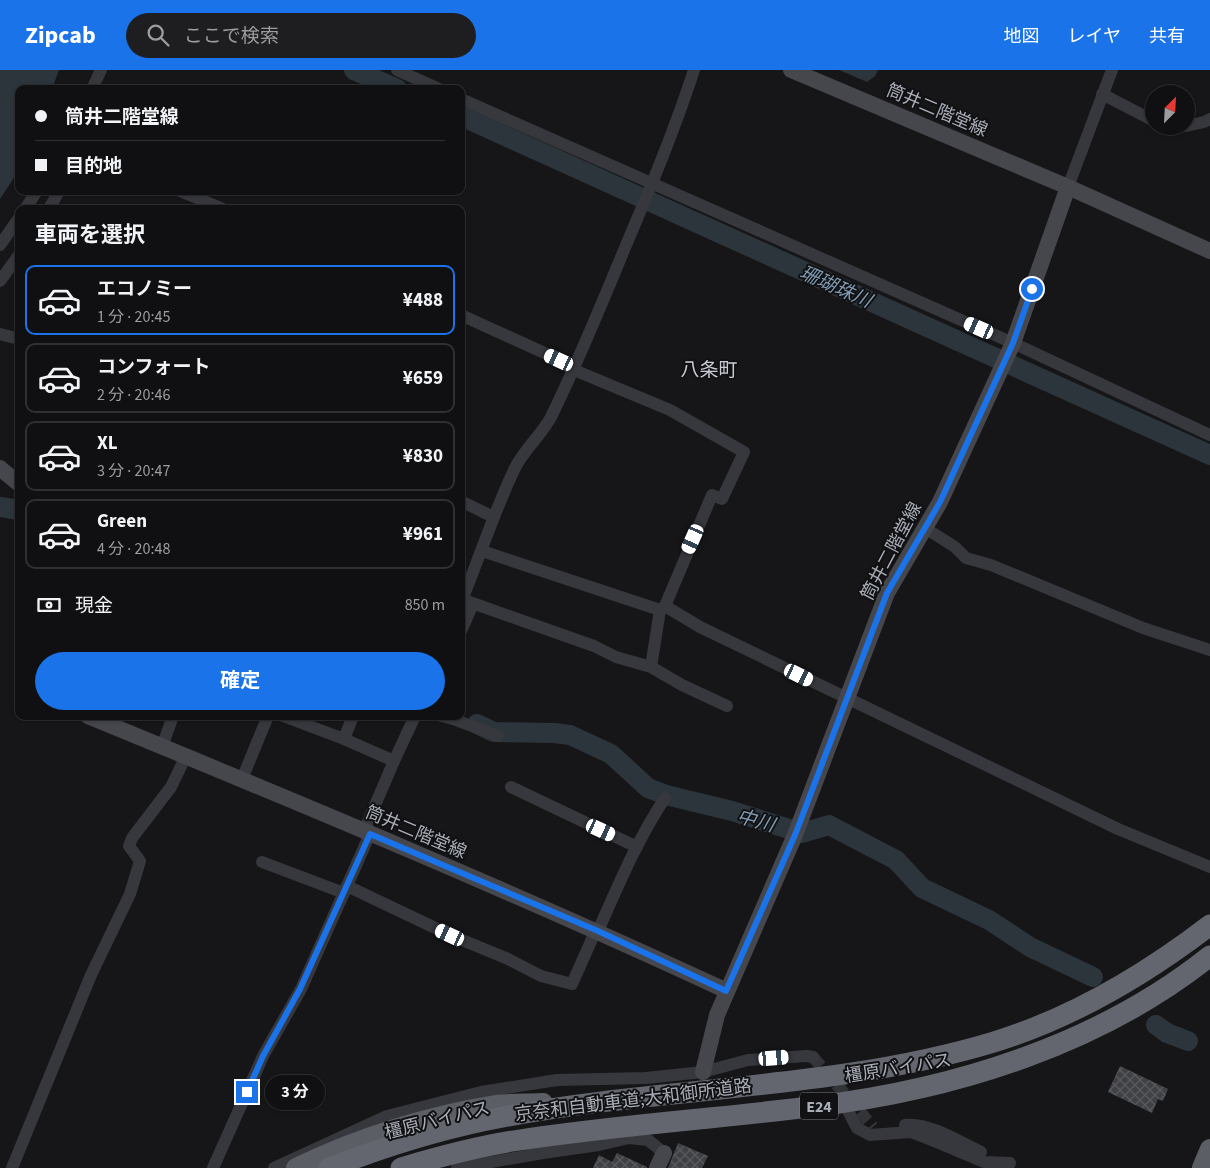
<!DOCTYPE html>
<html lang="ja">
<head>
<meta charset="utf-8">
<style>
  :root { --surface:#101012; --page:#1e1e20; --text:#f1f3f6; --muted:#9c9d9f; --line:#303032; --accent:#1a73e8 }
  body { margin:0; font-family:"Source Sans 3","Noto Sans JP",sans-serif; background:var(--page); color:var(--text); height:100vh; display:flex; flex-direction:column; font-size:19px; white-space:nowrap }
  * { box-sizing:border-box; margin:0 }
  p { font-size:16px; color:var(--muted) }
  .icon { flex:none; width:28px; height:28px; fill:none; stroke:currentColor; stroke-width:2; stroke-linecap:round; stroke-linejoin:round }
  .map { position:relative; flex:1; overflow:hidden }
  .details { position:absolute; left:15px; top:135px; width:450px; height:515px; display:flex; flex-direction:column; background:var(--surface); border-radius:10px; box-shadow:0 1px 4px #0004,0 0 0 1px var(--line) }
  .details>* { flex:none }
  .hud { position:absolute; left:15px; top:15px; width:450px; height:110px; border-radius:10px; box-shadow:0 1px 4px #0004,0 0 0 1px var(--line); display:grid; align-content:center; height:110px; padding:0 20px; background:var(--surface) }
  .needle { width:32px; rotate:24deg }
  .controls { position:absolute; left:1145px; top:15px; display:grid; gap:10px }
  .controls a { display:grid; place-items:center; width:50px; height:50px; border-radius:50%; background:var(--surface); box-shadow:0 1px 4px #0004,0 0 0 1px var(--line); font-size:25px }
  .end { position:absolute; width:22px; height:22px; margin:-11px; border:6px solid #1a73e8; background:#fff; box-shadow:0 0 0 2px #fff }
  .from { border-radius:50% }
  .bubble { position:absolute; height:35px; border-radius:18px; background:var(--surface); box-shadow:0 1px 4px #0004,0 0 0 1px var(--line); font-size:16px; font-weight:700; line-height:35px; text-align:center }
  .car { position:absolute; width:15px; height:30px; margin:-15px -8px; border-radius:6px; box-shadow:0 0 4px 1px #0007; background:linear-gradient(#fff 24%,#345 0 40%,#fff 0 76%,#345 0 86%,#fff 0) }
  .hud b { display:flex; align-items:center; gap:18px; height:48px; font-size:19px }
  .hud b+b { border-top:1px solid var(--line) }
  .hud i { width:12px; height:12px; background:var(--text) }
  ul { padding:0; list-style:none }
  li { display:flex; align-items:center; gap:15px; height:70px; margin:0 10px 8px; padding:0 10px; border:2px solid var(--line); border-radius:10px }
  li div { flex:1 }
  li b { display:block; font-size:19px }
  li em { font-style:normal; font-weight:700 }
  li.on { border-color:var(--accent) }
  li>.icon { width:45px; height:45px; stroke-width:1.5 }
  h2 { padding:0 20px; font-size:22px; line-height:60px }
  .pay { display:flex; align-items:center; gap:12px; height:55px; padding:0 20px; font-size:19px }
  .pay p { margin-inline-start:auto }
  .cta { display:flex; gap:10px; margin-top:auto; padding:10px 20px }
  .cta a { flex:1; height:58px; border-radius:30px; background:var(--accent); color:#fff; font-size:20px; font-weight:700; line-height:58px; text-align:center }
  header { display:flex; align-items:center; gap:30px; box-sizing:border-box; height:70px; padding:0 25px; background:var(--accent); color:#fff }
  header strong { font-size:24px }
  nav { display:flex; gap:28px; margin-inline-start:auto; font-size:18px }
  .search { width:350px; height:45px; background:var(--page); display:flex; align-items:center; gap:12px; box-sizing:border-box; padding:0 18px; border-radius:28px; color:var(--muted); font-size:19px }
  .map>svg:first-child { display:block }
  .water { fill:#2c353c }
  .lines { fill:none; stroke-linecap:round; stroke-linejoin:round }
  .river { stroke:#2c353c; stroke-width:20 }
  .building { fill:url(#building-cross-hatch) }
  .minor-tunnel { stroke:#333438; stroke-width:12; stroke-dasharray:12 6; stroke-linecap:butt }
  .minor { stroke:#37383d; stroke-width:12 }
  .secondary { stroke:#45474d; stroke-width:16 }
  .trunk { stroke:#5b5e65; stroke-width:20 }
  .motorway-bridge { stroke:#63666e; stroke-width:21 }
  .route { stroke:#1a73e8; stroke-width:6 }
  .labels { text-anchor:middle; stroke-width:4; stroke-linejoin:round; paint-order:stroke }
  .shield { fill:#111113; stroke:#7b7e86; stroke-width:1 }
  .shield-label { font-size:16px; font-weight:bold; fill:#a8adb8 }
  .street-label { font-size:18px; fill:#a8adb8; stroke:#111113 }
  .water-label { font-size:19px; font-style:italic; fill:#7f9bb3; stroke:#111113 }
  .neighbourhood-label { font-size:19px; fill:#c9ccd4; stroke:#111113 }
</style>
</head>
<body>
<header>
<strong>Zipcab</strong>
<div class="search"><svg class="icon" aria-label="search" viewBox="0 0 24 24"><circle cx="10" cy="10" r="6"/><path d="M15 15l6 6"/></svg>ここで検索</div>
<nav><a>地図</a><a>レイヤ</a><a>共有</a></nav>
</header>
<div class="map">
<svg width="1210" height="1098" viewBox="0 0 1210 1098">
  <defs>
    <pattern id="building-cross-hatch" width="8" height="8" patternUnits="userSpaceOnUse" patternTransform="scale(1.25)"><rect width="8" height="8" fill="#404145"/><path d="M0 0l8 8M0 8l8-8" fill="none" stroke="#595a5e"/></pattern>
  </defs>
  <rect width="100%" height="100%" fill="#161618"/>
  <g class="water">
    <polygon points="0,0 59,0 52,19 19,19 19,100 0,129"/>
    <polygon points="839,0 878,0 875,6 867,12"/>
  </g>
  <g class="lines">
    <g class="river">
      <polyline points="354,0 397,19"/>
      <polyline points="461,46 1210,385"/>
      <polyline points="0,437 19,440"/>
      <polyline points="477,654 494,662 554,663 570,665 611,684 648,718 666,725 732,741 802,763 829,755 896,790 922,818 989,850 1030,877 1093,907"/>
      <polyline points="1156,955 1167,963 1188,971"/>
    </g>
  </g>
  <g class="building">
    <polygon points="1120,996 1168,1019 1163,1031 1158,1029 1152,1043 1108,1022"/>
    <polygon points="678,1073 708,1086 702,1098 668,1098"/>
    <polygon points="617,1083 647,1097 647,1098 593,1098 599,1085 612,1092"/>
  </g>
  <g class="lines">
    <polyline class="minor-tunnel" points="813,987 873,1057"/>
    <g class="minor">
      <polyline points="397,0 439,19"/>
      <polyline points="92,19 101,0"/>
      <polyline points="1102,24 1154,51"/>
      <polyline points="461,29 1013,273 1210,365"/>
      <polyline points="1186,56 1204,52 1210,49"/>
      <polyline points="1068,117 1112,0"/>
      <polyline points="180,121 223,139"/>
      <polyline points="25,139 37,121"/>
      <polyline points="49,139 59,121"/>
      <polyline points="0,175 19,148"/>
      <polyline points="0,211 19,185"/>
      <polyline points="461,245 575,297"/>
      <polyline points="0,264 19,269"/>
      <polyline points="574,300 670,340 744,382 722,429 712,425 665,536"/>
      <polyline points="461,431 493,447"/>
      <polyline points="925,458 955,477 966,488 991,495 1143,558 1210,580"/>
      <polyline points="482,481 660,540 665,536 700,557 1118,759 1210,797"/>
      <polyline points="461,529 594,576 616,587 651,597 682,615 727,636"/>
      <path d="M462 530C480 486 494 442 514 400 523 380 541 366 551 347 578 292 601 236 624 180 649 121 674 62 694 0"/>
      <polyline points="461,561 473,534"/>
      <polyline points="651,597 660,540"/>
      <polyline points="283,646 344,669 394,691"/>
      <polyline points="441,646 453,649 498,666"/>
      <polyline points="344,669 353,646"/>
      <polyline points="162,677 173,646"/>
      <polyline points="242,709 268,646"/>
      <polyline points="511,717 637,777"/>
      <polyline points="364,761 394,691 415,646"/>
      <polyline points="262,792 344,823"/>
      <polyline points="347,816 450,865 508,889 541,906 572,914 596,860"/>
      <path d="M598 861C618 816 637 770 665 728"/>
      <polyline points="846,1037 857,1058 870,1065 911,1062 934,1071 984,1092 1010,1093"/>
      <path d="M905 1055C929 1052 960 1072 981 1082"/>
      <polyline points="12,1098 91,905 130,824 140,791 129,776 132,768 171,717 186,686"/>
      <polyline points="213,1098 263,986 301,919 370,764"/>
      <polyline points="274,1098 387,1046 481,1022 557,1010 646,1008 703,1002 748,990 807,986 813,987"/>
      <polyline points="457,1098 543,1083 599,1075 629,1068 648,1070 664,1083"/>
    </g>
    <g class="secondary">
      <polyline points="791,0 1068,117 1210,181"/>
      <polyline points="0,398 19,414"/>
      <path d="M88 646C302 734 516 823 727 921"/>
      <polyline points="703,1002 717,945 795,765 887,523 940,432 1013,273 1068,117"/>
      <polyline points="657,1098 664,1083"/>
    </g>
    <g class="trunk">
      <path d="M296 1098C359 1068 428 1046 497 1035 512 1033 528 1034 543 1033"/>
      <polyline points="1202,1098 1210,1079"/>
    </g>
    <g class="motorway-bridge">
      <path d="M329 1098C386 1076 443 1058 503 1047 666 1016 835 1020 994 972 1072 948 1146 904 1210 855"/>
      <path d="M401 1098C438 1087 475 1077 513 1071 614 1055 716 1049 817 1036 956 1019 1100 974 1210 886"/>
    </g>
  </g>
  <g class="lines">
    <polyline class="route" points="247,1022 263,986 300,919 370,764 598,861 726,921 795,765 887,523 940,432 1013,273 1032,219"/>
  </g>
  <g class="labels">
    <rect class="shield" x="800" y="1022.5" width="38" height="27" rx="4"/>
    <g class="shield-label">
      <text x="819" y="1042">E24</text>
    </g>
    <g class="street-label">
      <text transform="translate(937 40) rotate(23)" y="6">筒井二階堂線</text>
      <text transform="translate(891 481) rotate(-62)" y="6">筒井二階堂線</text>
      <text transform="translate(416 762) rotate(23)" y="6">筒井二階堂線</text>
      <text transform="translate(898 998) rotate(-9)" y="6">橿原バイパス</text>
      <text transform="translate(633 1030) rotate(-7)" y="6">京奈和自動車道;大和御所道路</text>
      <text transform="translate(437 1050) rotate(-14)" y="6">橿原バイパス</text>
    </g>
    <g class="water-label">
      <text transform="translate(836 216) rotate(24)" y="7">珊瑚珠川</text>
      <text transform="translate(756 750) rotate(15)" y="7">中川</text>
    </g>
    <g class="neighbourhood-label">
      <text x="709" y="306">八条町</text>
    </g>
  </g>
</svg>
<div class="controls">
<a><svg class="needle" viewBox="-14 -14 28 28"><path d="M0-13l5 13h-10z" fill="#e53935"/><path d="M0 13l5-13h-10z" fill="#9c9d9f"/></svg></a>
</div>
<i class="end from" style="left:1032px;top:219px"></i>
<i class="end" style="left:247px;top:1022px"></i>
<div class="bubble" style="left:265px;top:1005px;width:60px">3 分</div>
<i class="car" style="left:979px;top:258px;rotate:294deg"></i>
<i class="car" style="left:559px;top:290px;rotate:295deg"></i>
<i class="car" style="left:693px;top:469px;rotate:204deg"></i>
<i class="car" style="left:799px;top:605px;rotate:116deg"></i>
<i class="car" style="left:601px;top:760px;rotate:115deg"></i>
<i class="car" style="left:450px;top:865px;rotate:295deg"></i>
<i class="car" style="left:774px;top:988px;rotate:86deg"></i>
<div class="hud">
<b><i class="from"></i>筒井二階堂線</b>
<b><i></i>目的地</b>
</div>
<section class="details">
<h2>車両を選択</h2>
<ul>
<li class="on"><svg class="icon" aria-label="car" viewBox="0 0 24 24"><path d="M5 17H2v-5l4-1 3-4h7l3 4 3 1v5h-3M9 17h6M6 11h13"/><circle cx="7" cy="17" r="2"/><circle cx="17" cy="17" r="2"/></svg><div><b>エコノミー</b><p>1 分 · 20:45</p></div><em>¥488</em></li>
<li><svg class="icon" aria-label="car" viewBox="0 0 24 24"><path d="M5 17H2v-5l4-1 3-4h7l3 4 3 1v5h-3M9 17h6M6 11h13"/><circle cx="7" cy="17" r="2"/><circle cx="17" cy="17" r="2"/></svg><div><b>コンフォート</b><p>2 分 · 20:46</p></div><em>¥659</em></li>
<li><svg class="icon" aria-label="car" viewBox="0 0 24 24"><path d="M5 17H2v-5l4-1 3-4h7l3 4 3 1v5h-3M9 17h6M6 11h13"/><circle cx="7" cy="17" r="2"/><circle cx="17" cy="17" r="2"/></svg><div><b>XL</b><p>3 分 · 20:47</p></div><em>¥830</em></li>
<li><svg class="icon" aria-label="car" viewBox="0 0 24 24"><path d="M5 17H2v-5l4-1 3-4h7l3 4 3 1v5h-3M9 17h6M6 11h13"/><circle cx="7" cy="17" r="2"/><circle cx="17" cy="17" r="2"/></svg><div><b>Green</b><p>4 分 · 20:48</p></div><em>¥961</em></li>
</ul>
<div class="pay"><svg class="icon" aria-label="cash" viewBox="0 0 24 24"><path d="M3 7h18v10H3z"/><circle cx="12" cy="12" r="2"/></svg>現金<p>850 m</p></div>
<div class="cta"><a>確定</a></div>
</section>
</div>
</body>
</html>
